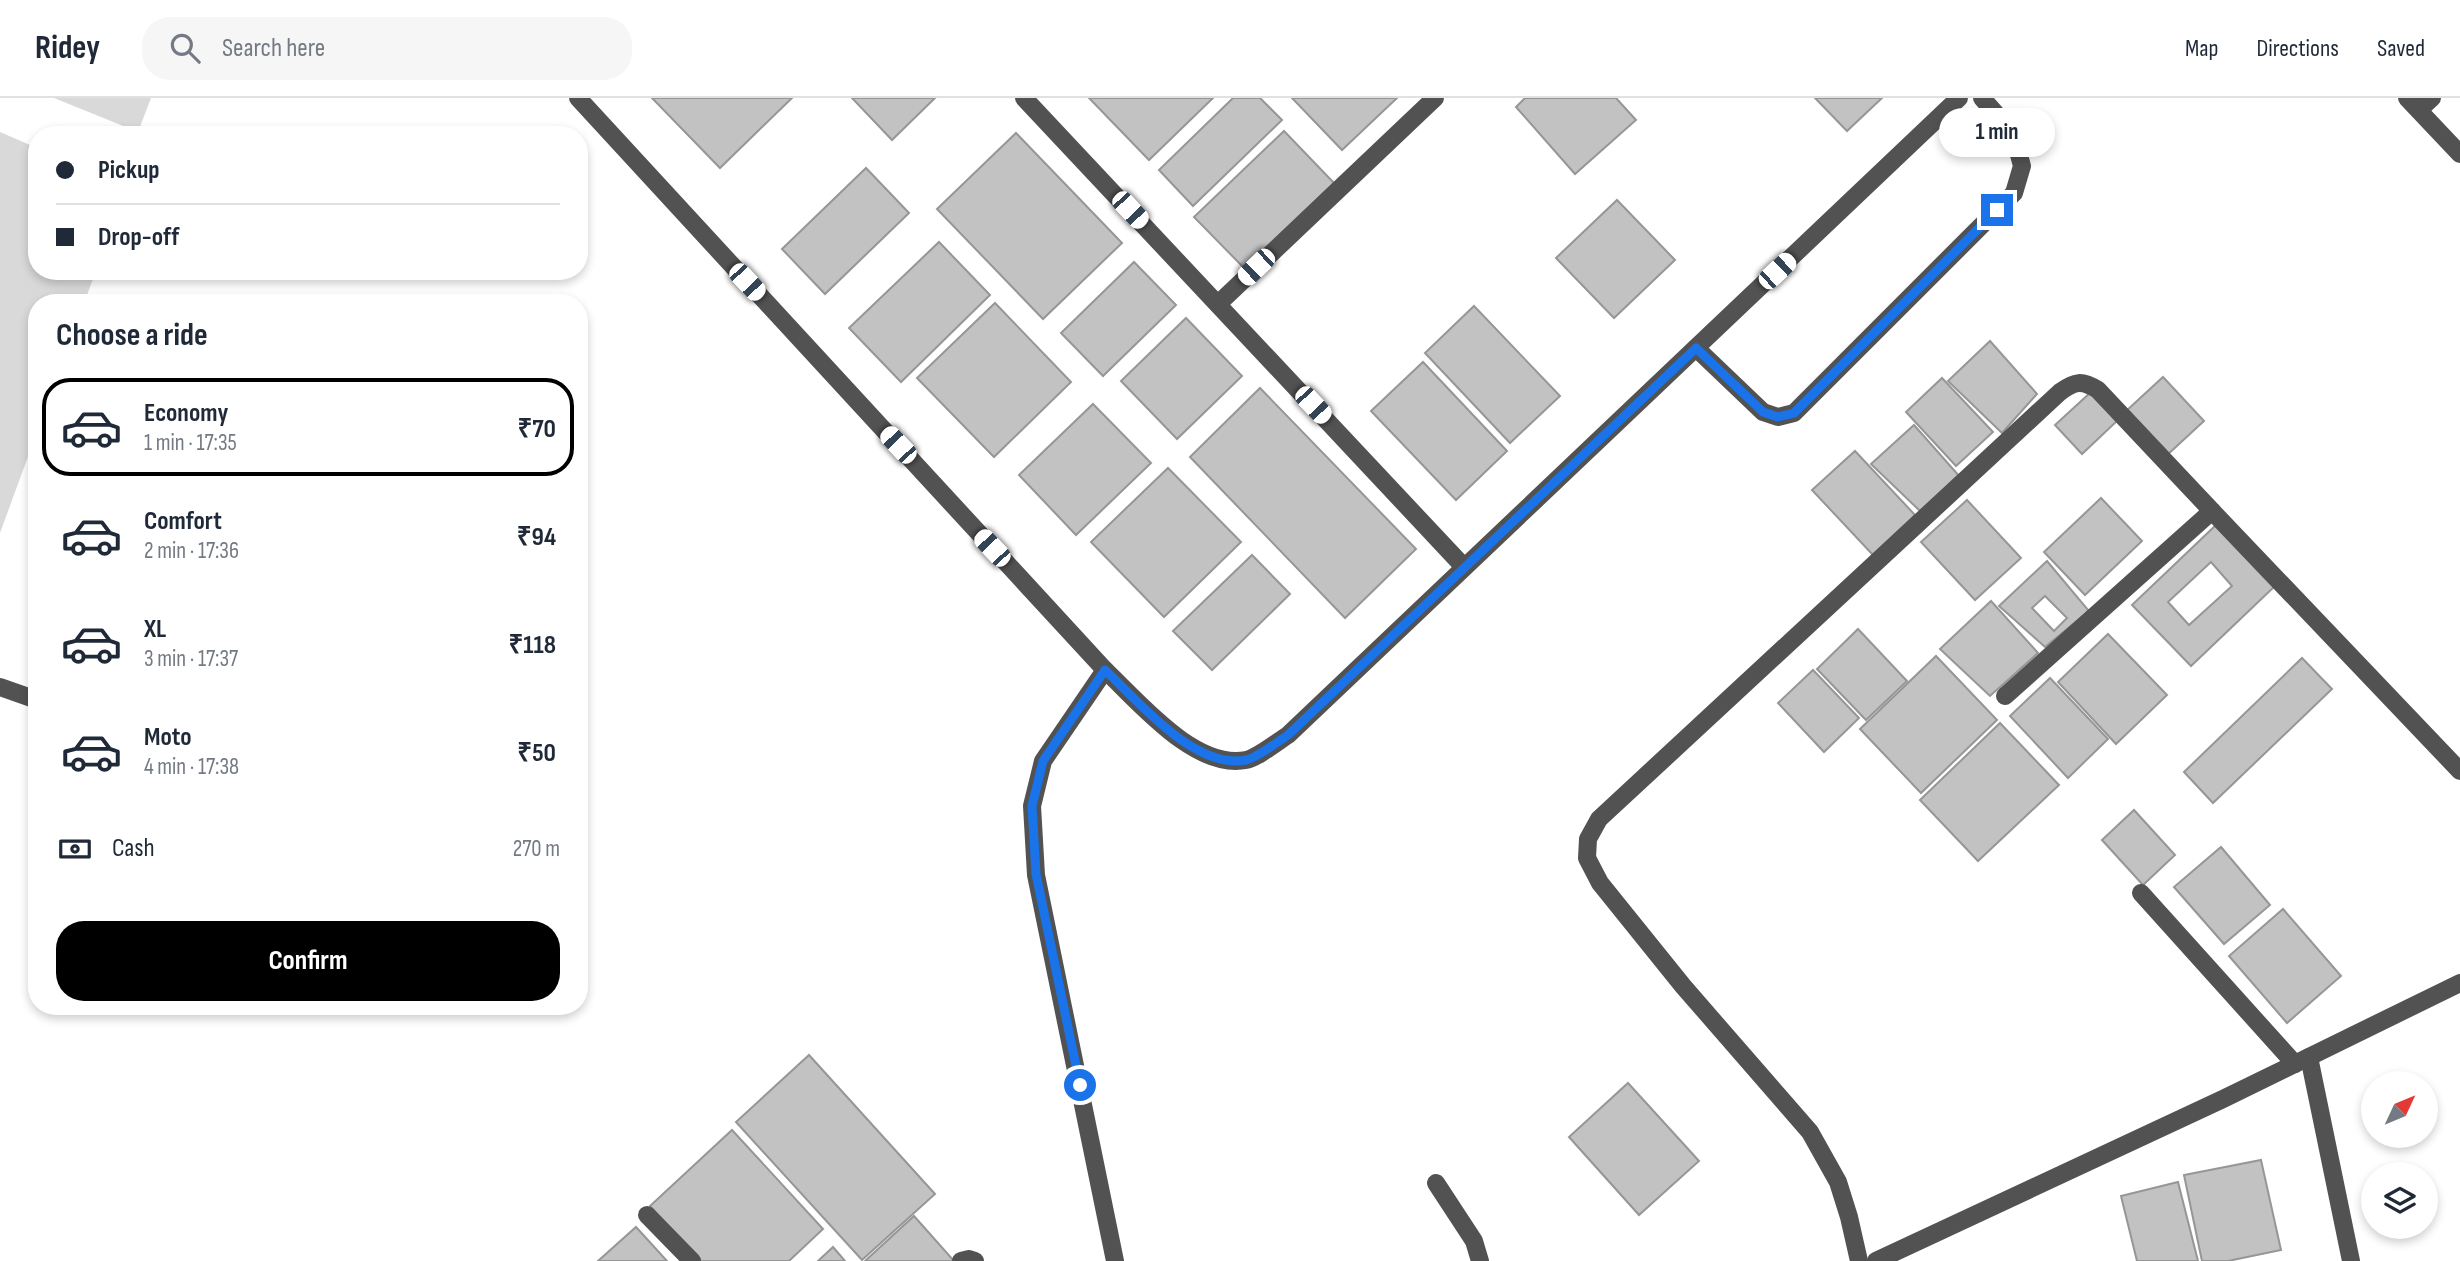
<!DOCTYPE html>
<html lang="en">
<head>
<meta charset="utf-8">
<style>
  :root { --surface:#fff; --page:#f6f6f7; --text:#1f2937; --muted:#747a83; --line:#e0e1e3; --accent:#000 }
  body { margin:0; font-family:"Sofia Sans Condensed",sans-serif; background:var(--page); color:var(--text); height:100vh; display:flex; flex-direction:column; font-size:26px; white-space:nowrap }
  * { box-sizing:border-box; margin:0 }
  p { font-size:23px; color:var(--muted) }
  .icon { flex:none; width:38px; height:38px; fill:none; stroke:currentColor; stroke-width:2; stroke-linecap:round; stroke-linejoin:round }
  .map { position:relative; flex:1; overflow:hidden }
  .side { position:absolute; left:28px; top:196px; width:560px; height:721px; display:flex; flex-direction:column; background:var(--surface); border-radius:28px; box-shadow:0 4px 10px #0003 }
  .side>* { flex:none }
  .top-card { position:absolute; left:28px; top:28px; width:560px; height:154px; border-radius:28px; box-shadow:0 4px 10px #0003; display:grid; align-content:center; height:154px; padding:0 28px; background:var(--surface) }
  .needle { width:46px; rotate:46deg }
  .fabs { position:absolute; left:2361px; top:973px; display:grid; gap:14px }
  .fabs a { display:grid; place-items:center; width:77px; height:77px; border-radius:50%; background:var(--surface); box-shadow:0 4px 10px #0003; font-size:35px }
  .end { position:absolute; width:32px; height:32px; margin:-16px; border:9px solid #1a73e8; background:#fff; box-shadow:0 0 0 4px #fff }
  .from { border-radius:50% }
  .bubble { position:absolute; height:49px; border-radius:24px; background:var(--surface); box-shadow:0 4px 10px #0003; font-size:23px; font-weight:700; line-height:49px; text-align:center }
  .car { position:absolute; width:21px; height:42px; margin:-21px -10px; border-radius:9px; box-shadow:0 0 5px 2px #0007; background:linear-gradient(#fff 24%,#345 0 40%,#fff 0 76%,#345 0 86%,#fff 0) }
  .top-card b { display:flex; align-items:center; gap:24px; height:66px; font-size:26px }
  .top-card b+b { border-top:2px solid var(--line) }
  .top-card i { width:18px; height:18px; background:var(--text) }
  ul { padding:0; list-style:none }
  li { display:flex; align-items:center; gap:21px; height:98px; margin:0 14px 10px; padding:0 14px; border:4px solid transparent; border-radius:28px }
  li div { flex:1 }
  li b { display:block; font-size:26px }
  li em { font-style:normal; font-weight:700 }
  li.active { border-color:var(--accent) }
  li>.icon { width:63px; height:63px; stroke-width:1.5 }
  h2 { padding:0 28px; font-size:32px; line-height:84px }
  .pay { display:flex; align-items:center; gap:18px; height:77px; padding:0 28px; font-size:26px }
  .pay p { margin-inline-start:auto }
  .primary-button { display:flex; gap:14px; margin-top:auto; padding:14px 28px }
  .primary-button a { flex:1; height:80px; border-radius:28px; background:var(--accent); color:#fff; font-size:28px; font-weight:700; line-height:80px; text-align:center }
  header { display:flex; align-items:center; gap:42px; box-sizing:border-box; height:98px; padding:0 35px; background:var(--surface); border-bottom:2px solid var(--line) }
  header strong { font-size:33px }
  nav { display:flex; gap:38px; margin-inline-start:auto; font-size:24px }
  .search { width:490px; height:63px; background:var(--page); display:flex; align-items:center; gap:18px; box-sizing:border-box; padding:0 24px; border-radius:28px; color:var(--muted); font-size:26px }
  .map>svg:first-child { display:block }
  .green { fill:#d9d9d9 }
  .building { fill:#c2c2c2; stroke:#969696; stroke-width:2; fill-rule:evenodd }
  .lines { fill:none; stroke-linecap:round; stroke-linejoin:round }
  .minor { stroke:#525252; stroke-width:18 }
  .route { stroke:#1a73e8; stroke-width:9 }
</style>
</head>
<body>
<header>
<strong>Ridey</strong>
<div class="search"><svg class="icon" aria-label="search" viewBox="0 0 24 24"><circle cx="10" cy="10" r="6"/><path d="M15 15l6 6"/></svg>Search here</div>
<nav><a>Map</a><a>Directions</a><a>Saved</a></nav>
</header>
<div class="map">
<svg width="2460" height="1163" viewBox="0 0 2460 1163">
  <rect width="100%" height="100%" fill="#fff"/>
  <g class="green">
    <polygon points="54,0 151,0 138,34"/>
    <polygon points="0,34 37,50 37,173 96,173 84,205 37,205 37,334 0,435"/>
  </g>
  <g class="building">
    <polygon points="652,0 792,0 720,70"/>
    <polygon points="852,0 935,0 892,42"/>
    <polygon points="1089,0 1213,0 1149,62"/>
    <polygon points="1233,0 1260,0 1282,22 1193,108 1159,72"/>
    <polygon points="1292,0 1397,0 1342,52"/>
    <polygon points="1525,0 1616,0 1636,22 1575,76 1516,9"/>
    <polygon points="1815,0 1882,0 1847,33"/>
    <polygon points="1284,33 1334,85 1245,171 1194,119"/>
    <polygon points="1016,35 1122,145 1043,221 937,111"/>
    <polygon points="866,70 909,115 825,196 782,151"/>
    <polygon points="1617,102 1675,162 1614,220 1556,160"/>
    <polygon points="939,144 990,197 901,284 849,230"/>
    <polygon points="1134,164 1176,207 1103,278 1061,235"/>
    <polygon points="995,205 1071,284 994,359 917,280"/>
    <polygon points="1474,208 1560,298 1510,345 1425,255"/>
    <polygon points="1186,220 1242,278 1177,341 1121,283"/>
    <polygon points="1990,243 2037,296 2002,335 1948,283"/>
    <polygon points="1423,264 1507,353 1456,402 1371,313"/>
    <polygon points="2163,279 2204,323 2166,358 2125,314"/>
    <polygon points="1942,280 1993,334 1956,368 1906,314"/>
    <polygon points="1260,290 1416,451 1345,520 1190,359"/>
    <polygon points="2091,294 2117,323 2082,356 2055,327"/>
    <polygon points="1093,306 1151,365 1076,437 1019,377"/>
    <polygon points="1914,327 1960,379 1920,413 1871,366"/>
    <polygon points="1855,353 1915,417 1873,457 1812,392"/>
    <polygon points="1168,370 1241,444 1164,519 1091,444"/>
    <polygon points="2101,400 2142,443 2085,497 2044,454"/>
    <polygon points="1967,402 2021,460 1975,502 1921,444"/>
    <path d="M2216 427 2275 488 2191 568 2132 507ZM2211 464 2232 488 2189 527 2168 504Z"/>
    <polygon points="1252,457 1290,496 1212,572 1173,533"/>
    <path d="M2047 463 2089 513 2045 549 1999 508ZM2045 498 2067 520 2054 533 2032 510Z"/>
    <polygon points="1991,503 2038,555 1990,598 1940,551"/>
    <polygon points="1858,531 1907,583 1866,622 1817,571"/>
    <polygon points="2108,536 2167,597 2116,646 2058,584"/>
    <polygon points="1936,558 1997,622 1921,695 1860,631"/>
    <polygon points="2302,560 2332,591 2213,705 2184,674"/>
    <polygon points="1813,572 1859,620 1824,654 1778,605"/>
    <polygon points="2050,580 2108,641 2068,680 2010,618"/>
    <polygon points="2000,625 2059,687 1978,763 1920,702"/>
    <polygon points="2134,712 2175,757 2143,787 2102,742"/>
    <polygon points="2221,749 2270,807 2224,846 2174,789"/>
    <polygon points="2283,811 2341,878 2287,925 2229,858"/>
    <polygon points="809,957 935,1096 862,1162 736,1024"/>
    <polygon points="1628,985 1699,1063 1639,1117 1569,1039"/>
    <polygon points="732,1032 823,1131 789,1163 701,1163 650,1108"/>
    <polygon points="2261,1062 2281,1152 2228,1163 2202,1163 2184,1077"/>
    <polygon points="2178,1084 2198,1163 2137,1163 2121,1098"/>
    <polygon points="914,1118 954,1163 865,1163"/>
    <polygon points="636,1129 667,1163 598,1163"/>
    <polygon points="833,1149 845,1163 818,1163"/>
  </g>
  <g class="lines">
    <g class="minor">
      <path d="M578 0 1105 572C1139 604 1195 672 1246 662 1257 660 1277 644 1288 637L1959 0"/>
      <polyline points="1024,0 1464,469"/>
      <polyline points="2407,0 2460,56"/>
      <polyline points="2419,12 2432,0"/>
      <polyline points="1218,206 1435,0"/>
      <polyline points="1696,250 1763,314 1778,319 1794,315 2014,95 2022,68 2013,35 1982,0"/>
      <polyline points="2212,413 2460,673"/>
      <polyline points="1105,572 1043,663 1032,708 1036,777 1115,1163"/>
      <polyline points="0,589 37,602"/>
      <polyline points="2141,795 2295,966"/>
      <polyline points="2309,959 2351,1163"/>
      <polyline points="1436,1085 1474,1143 1480,1163"/>
      <polyline points="647,1117 692,1163"/>
      <polyline points="961,1163 969,1161 975,1163"/>
      <path d="M1859 1163 1849 1119 1838 1084 1810 1034 1683 888 1600 785 1587 760 1588 741 1599 721 2060 294C2075 283 2082 282 2098 292L2212 413 2005 598"/>
      <polyline points="1876,1163 2223,1001 2460,885"/>
    </g>
  </g>
  <g class="lines">
    <path class="route" d="M1080 987 1036 776 1032 708 1043 663 1105 572C1139 604 1195 672 1246 662 1257 660 1277 644 1288 637L1696 250 1763 314 1778 319 1794 315 1997 112"/>
  </g>
</svg>
<div class="fabs">
<a><svg class="needle" viewBox="-14 -14 28 28"><path d="M0-13l5 13h-10z" fill="#e53935"/><path d="M0 13l5-13h-10z" fill="#747a83"/></svg></a>
<a><svg class="icon" aria-label="layers" viewBox="0 0 24 24"><path d="M12 4l9 5-9 5-9-5zM3 14l9 5 9-5"/></svg></a>
</div>
<i class="end from" style="left:1080px;top:987px"></i>
<i class="end" style="left:1997px;top:112px"></i>
<div class="bubble" style="left:1939px;top:10px;width:116px">1 min</div>
<i class="car" style="left:1130px;top:112px;rotate:137deg"></i>
<i class="car" style="left:1256px;top:169px;rotate:226deg"></i>
<i class="car" style="left:1777px;top:173px;rotate:47deg"></i>
<i class="car" style="left:747px;top:184px;rotate:137deg"></i>
<i class="car" style="left:1313px;top:307px;rotate:137deg"></i>
<i class="car" style="left:898px;top:347px;rotate:317deg"></i>
<i class="car" style="left:992px;top:450px;rotate:317deg"></i>
<div class="top-card">
<b><i class="from"></i>Pickup</b>
<b><i></i>Drop-off</b>
</div>
<section class="side">
<h2>Choose a ride</h2>
<ul>
<li class="active"><svg class="icon" aria-label="car" viewBox="0 0 24 24"><path d="M5 17H2v-5l4-1 3-4h7l3 4 3 1v5h-3M9 17h6M6 11h13"/><circle cx="7" cy="17" r="2"/><circle cx="17" cy="17" r="2"/></svg><div><b>Economy</b><p>1 min · 17:35</p></div><em>₹70</em></li>
<li><svg class="icon" aria-label="car" viewBox="0 0 24 24"><path d="M5 17H2v-5l4-1 3-4h7l3 4 3 1v5h-3M9 17h6M6 11h13"/><circle cx="7" cy="17" r="2"/><circle cx="17" cy="17" r="2"/></svg><div><b>Comfort</b><p>2 min · 17:36</p></div><em>₹94</em></li>
<li><svg class="icon" aria-label="car" viewBox="0 0 24 24"><path d="M5 17H2v-5l4-1 3-4h7l3 4 3 1v5h-3M9 17h6M6 11h13"/><circle cx="7" cy="17" r="2"/><circle cx="17" cy="17" r="2"/></svg><div><b>XL</b><p>3 min · 17:37</p></div><em>₹118</em></li>
<li><svg class="icon" aria-label="car" viewBox="0 0 24 24"><path d="M5 17H2v-5l4-1 3-4h7l3 4 3 1v5h-3M9 17h6M6 11h13"/><circle cx="7" cy="17" r="2"/><circle cx="17" cy="17" r="2"/></svg><div><b>Moto</b><p>4 min · 17:38</p></div><em>₹50</em></li>
</ul>
<div class="pay"><svg class="icon" aria-label="cash" viewBox="0 0 24 24"><path d="M3 7h18v10H3z"/><circle cx="12" cy="12" r="2"/></svg>Cash<p>270 m</p></div>
<div class="primary-button"><a>Confirm</a></div>
</section>
</div>
</body>
</html>
